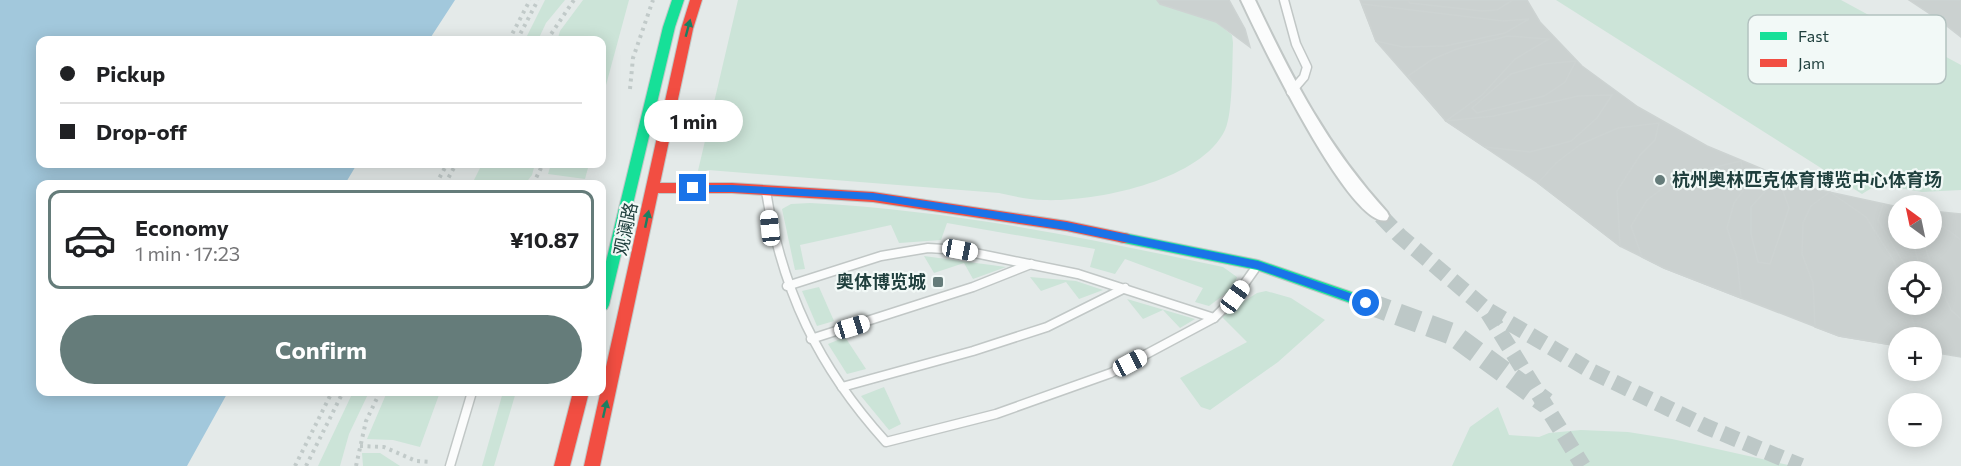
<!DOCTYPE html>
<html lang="en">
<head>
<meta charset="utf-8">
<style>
  :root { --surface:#fff; --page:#f6f6f6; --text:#202124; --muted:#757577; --line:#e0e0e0; --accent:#657c7a }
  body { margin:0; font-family:Commissioner,"Noto Sans SC",sans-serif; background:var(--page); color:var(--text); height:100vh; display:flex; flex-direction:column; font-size:22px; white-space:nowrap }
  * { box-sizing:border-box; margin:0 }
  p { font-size:20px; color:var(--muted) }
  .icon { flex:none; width:33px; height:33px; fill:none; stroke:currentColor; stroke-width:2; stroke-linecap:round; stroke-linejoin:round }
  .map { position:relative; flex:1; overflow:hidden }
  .sheet { position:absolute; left:36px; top:180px; width:570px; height:216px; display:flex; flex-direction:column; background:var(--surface); border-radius:12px; box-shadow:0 3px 15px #0003 }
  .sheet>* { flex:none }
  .banner { position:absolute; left:36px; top:36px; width:570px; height:132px; border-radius:12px; box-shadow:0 3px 15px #0003; display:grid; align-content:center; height:132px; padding:0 24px; background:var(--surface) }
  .needle { width:39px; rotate:327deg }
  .tools { position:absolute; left:1888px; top:195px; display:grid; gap:12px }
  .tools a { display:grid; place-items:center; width:54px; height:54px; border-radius:50%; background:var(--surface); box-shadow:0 3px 15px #0003; font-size:30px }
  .end { position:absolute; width:27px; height:27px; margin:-14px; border:8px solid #1a73e8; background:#fff; box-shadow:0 0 0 3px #fff }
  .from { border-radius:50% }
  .bubble { position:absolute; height:42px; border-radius:21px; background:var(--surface); box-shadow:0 3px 15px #0003; font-size:20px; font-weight:700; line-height:42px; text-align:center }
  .car { position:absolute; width:18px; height:36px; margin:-18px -9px; border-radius:8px; box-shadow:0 0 4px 2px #0007; background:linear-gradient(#fff 24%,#345 0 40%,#fff 0 76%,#345 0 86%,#fff 0) }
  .banner b { display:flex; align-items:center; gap:21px; height:57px; font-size:22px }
  .banner b+b { border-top:2px solid var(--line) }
  .banner i { width:15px; height:15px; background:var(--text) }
  ul { padding:10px 0 0; list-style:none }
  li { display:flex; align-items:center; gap:18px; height:99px; margin:0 12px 9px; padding:0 12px; border:3px solid transparent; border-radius:12px }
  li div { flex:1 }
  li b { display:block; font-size:22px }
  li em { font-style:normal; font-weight:700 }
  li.active { border-color:var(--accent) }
  li>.icon { width:54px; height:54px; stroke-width:1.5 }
  .button { display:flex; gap:12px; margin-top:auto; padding:12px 24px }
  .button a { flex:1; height:69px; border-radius:36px; background:var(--accent); color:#fff; font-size:24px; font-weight:700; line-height:69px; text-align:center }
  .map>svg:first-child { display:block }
  .green { fill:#cce4d8 }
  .water { fill:#a2c8dc }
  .building { fill:#cbd1d0; stroke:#cdd3d2; stroke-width:1.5; fill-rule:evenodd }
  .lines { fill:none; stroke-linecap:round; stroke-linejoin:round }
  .street-tunnel { stroke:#bdc8c7; stroke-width:16; stroke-dasharray:16 8; stroke-linecap:butt }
  .secondary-tunnel { stroke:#bdc8c7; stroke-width:22; stroke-dasharray:22 11; stroke-linecap:butt }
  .lane-casing { stroke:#c1c7c6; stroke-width:11 }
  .street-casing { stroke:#c1c7c6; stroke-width:4 }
  .fast-casing { stroke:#c0c8c7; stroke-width:2 }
  .jam-casing { stroke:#c0c8c7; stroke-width:2 }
  .path { stroke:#c1cac9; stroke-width:4; stroke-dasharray:3 4.5; stroke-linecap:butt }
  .lane { stroke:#fbfcfc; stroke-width:8 }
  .street { fill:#fbfcfc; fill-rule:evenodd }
  .fast { fill:#16e098; fill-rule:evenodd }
  .jam { fill:#f24e42; fill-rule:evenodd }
  .oneway { fill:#1c8062 }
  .route { fill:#1a73e8 }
  .poi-dot { fill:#657c7a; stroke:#f2f9f7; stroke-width:2 }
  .labels { text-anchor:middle; stroke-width:4.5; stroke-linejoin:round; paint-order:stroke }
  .poi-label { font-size:18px; font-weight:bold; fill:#20403e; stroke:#f2f9f7; text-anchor:start }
  .street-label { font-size:18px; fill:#20403e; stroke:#f2f9f7 }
  .key { fill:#f2f9f7; stroke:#b3c2c0; stroke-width:1.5 }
  .key-label { font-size:16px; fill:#20403e }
</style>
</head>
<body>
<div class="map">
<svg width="1961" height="466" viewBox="0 0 1961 466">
  <rect width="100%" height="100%" fill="#e4eae9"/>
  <g class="green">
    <polygon points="545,0 565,0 546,23 538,40 525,40"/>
    <polygon points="583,0 629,0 602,100 602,40 560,40 558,38 560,31"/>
    <path d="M738 0H1157L1161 4 1216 22 1232 35 1233 43C1232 64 1233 113 1225 130 1201 181 1095 202 1044 200 1029 200 1013 196 999 193L708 170 697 175Z"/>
    <polygon points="1556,0 1841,0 1961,65 1961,190 1922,192 1878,184 1862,194"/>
    <polygon points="482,164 535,164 532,175 525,184 472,184"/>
    <polygon points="551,164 589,164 585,179 548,174"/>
    <path d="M810 203C950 210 1087 238 1223 267L1237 277 1233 288 1209 306 1195 302 1203 288 1125 259 1115 274 1090 267 1095 249 947 223 941 240 899 243 891 225 800 245 805 269 795 270 782 209 791 204Z"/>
    <polygon points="924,256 1006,267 973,279 964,263 934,273"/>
    <polygon points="1030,277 1076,281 1103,290 1079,299 1066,282 1041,291"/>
    <polygon points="819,287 834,321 817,326 802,291"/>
    <polygon points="1266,291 1291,298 1325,320 1278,362 1210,410 1201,407 1180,378 1247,342 1221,316 1257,293"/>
    <polygon points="1127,299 1195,319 1180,328 1163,310 1143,319"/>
    <polygon points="845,337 866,369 847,374 828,344"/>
    <polygon points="884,387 901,424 889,430 861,396"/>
    <polygon points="353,392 369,392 349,434 340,466 318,466"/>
    <polygon points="387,392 440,392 420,447 393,440 367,439"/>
    <polygon points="503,392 516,392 494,466 482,466"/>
    <polygon points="1498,407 1509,435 1539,437 1549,433 1581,430 1628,432 1672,439 1793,466 1452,466 1470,427"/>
    <polygon points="362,453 380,453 400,466 363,466"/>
  </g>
  <polygon class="water" points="0,0 455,0 429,40 40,40 40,164 357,164 345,184 40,184 40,392 228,392 187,466 0,466"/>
  <g class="building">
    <polygon points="1157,0 1229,0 1245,29 1250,47 1216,22 1160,4"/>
    <path d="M1360 0H1527L1540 22 1582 66 1638 107 1707 146 1806 187 1899 207V238H1932V211L1961 214V357L1932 352V338H1899V346L1839 336 1664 268 1620 246 1538 183 1446 121 1376 41ZM1899 272H1932V304H1899Z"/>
    <polygon points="1408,0 1513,0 1497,10 1482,11 1410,3"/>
    <polygon points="1909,0 1961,0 1961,37 1939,20"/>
    <polygon points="1362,4 1503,21 1529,19 1505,33 1445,46 1403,47 1376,41"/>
    <polygon points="1508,36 1549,39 1515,59 1482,95 1446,121 1408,76 1433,59 1457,49"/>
    <polygon points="1576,61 1565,82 1544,96 1477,113 1472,108 1511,74 1544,64"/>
    <polygon points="1612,95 1597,118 1571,141 1530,152 1485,147 1446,121 1494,116 1578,96"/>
    <polygon points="1659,123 1655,140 1640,155 1617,191 1620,246 1538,183 1556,163 1581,144 1618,128"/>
    <polygon points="1741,161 1745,188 1734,203 1727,228 1737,258 1741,298 1664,268 1642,257 1631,226 1647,200 1675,179 1698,171"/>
    <polygon points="1778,177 1789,208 1770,264 1758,262 1751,234 1751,207"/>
    <polygon points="1830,192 1866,217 1894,261 1899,277 1899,304 1908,304 1918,338 1899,338 1899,346 1839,336 1815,327 1813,283 1802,254 1803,223 1811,206"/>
    <polygon points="1883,204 1899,218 1899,238 1912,238 1921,272 1909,272 1878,220"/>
    <polygon points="1933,219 1961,240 1961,319 1951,310 1932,269 1923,239 1932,238"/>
  </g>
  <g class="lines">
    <g class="street-tunnel">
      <polyline points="1381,216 1400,236 1486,309 1591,371 1707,427 1801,466"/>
      <polyline points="1488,313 1583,466"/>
    </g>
    <polyline class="secondary-tunnel" points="1367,303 1452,334 1546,403"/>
    <defs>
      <g id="lane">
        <polyline points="1284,0 1296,44 1307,67 1304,77 1291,92"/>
        <path d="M766 191C782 291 818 367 886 442L996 414 1111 373 1214 318 1235 297 1257 266"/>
        <polyline points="787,286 881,256 928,248 960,250 1078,274 1214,318"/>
        <polyline points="811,339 973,287 1031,264"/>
        <polyline points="842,387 973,351 1047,327 1125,288"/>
        <polyline points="450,466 472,392"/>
      </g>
      <path id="street" d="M1241 0H1255C1293 80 1327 146 1387 212L1389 216 1387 220C1351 232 1256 32 1241 0Z"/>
      <g id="fast">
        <polygon points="672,0 684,0 675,27 609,305 607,309 602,311 602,278 663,27"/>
        <polygon points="1124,233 1258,260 1372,299 1374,303 1372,307 1367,309 1257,270 1119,242 1117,238 1119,234"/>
      </g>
      <g id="jam">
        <polygon points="690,0 702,0 693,29 660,183 732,183 873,192 1067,221 1129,234 1131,238 1129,242 1124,243 1067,231 873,202 732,193 658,193 600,466 584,466 681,29"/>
        <polygon points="573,392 589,392 570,466 554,466"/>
      </g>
    </defs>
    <use href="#lane" class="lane-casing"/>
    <use href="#street" class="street-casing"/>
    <use href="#fast" class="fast-casing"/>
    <use href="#jam" class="jam-casing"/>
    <g class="path">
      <polyline points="509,40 530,0"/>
      <polyline points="517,40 538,0"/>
      <polyline points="547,40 574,0"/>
      <polyline points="630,89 633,58 653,0"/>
      <polyline points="436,184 447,164"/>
      <polyline points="445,184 456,164"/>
      <polyline points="533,184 543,164"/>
      <polyline points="360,446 384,447 416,461 432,462"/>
      <polyline points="295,466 332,392"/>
      <polyline points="306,466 343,392"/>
      <polyline points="356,466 366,421 380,392"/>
    </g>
    <use href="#lane" class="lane"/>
    <use href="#street" class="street"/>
    <use href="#fast" class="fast"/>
    <use href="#jam" class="jam"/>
  </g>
  <defs><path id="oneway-solid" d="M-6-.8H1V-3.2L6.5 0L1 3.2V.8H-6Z" transform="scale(1.5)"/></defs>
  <g class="oneway">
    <use href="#oneway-solid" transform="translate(688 28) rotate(-75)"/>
    <use href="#oneway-solid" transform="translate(647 219) rotate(-78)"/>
    <use href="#oneway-solid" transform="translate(605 409) rotate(-77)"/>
  </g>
  <polygon class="route" points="693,185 732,185 873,193 1066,222 1258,261 1370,300 1372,303 1366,307 1257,269 1066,230 873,200 732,192 693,192 688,188"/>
  <g class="poi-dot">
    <circle cx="1660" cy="180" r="6"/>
    <rect x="932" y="276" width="12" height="12" rx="3"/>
  </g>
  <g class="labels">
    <g class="poi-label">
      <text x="1672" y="186">杭州奥林匹克体育博览中心体育场</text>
      <text x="926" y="288" text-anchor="end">奥体博览城</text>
    </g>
    <g class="street-label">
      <text transform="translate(626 229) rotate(-78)" y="6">观澜路</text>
    </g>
  </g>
  <rect x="1748" y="15" width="198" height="69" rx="9" class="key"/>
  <rect x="1760" y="32" width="27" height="8" fill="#16e098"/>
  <rect x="1760" y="59" width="27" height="8" fill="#f24e42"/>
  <g class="key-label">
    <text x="1798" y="42">Fast</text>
    <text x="1798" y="69">Jam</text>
  </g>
</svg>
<div class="tools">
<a><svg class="needle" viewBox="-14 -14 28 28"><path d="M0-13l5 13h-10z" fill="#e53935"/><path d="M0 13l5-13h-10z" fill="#757577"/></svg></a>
<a><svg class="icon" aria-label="locate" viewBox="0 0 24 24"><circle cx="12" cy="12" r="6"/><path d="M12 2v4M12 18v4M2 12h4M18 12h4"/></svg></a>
<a>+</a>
<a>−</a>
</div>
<i class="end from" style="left:1366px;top:303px"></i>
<i class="end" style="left:693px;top:188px"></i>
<div class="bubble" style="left:644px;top:100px;width:99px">1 min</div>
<i class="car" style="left:770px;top:228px;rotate:354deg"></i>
<i class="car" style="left:960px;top:250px;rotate:101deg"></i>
<i class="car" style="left:1235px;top:297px;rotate:36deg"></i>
<i class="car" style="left:852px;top:327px;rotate:73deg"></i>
<i class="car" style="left:1130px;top:363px;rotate:62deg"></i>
<div class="banner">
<b><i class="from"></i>Pickup</b>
<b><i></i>Drop-off</b>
</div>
<section class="sheet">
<ul>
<li class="active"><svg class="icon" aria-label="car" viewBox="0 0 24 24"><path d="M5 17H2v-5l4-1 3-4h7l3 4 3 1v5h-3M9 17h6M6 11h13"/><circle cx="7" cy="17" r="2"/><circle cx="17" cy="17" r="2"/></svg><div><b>Economy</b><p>1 min · 17:23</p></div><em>¥10.87</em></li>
</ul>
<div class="button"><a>Confirm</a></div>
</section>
</div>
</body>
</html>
